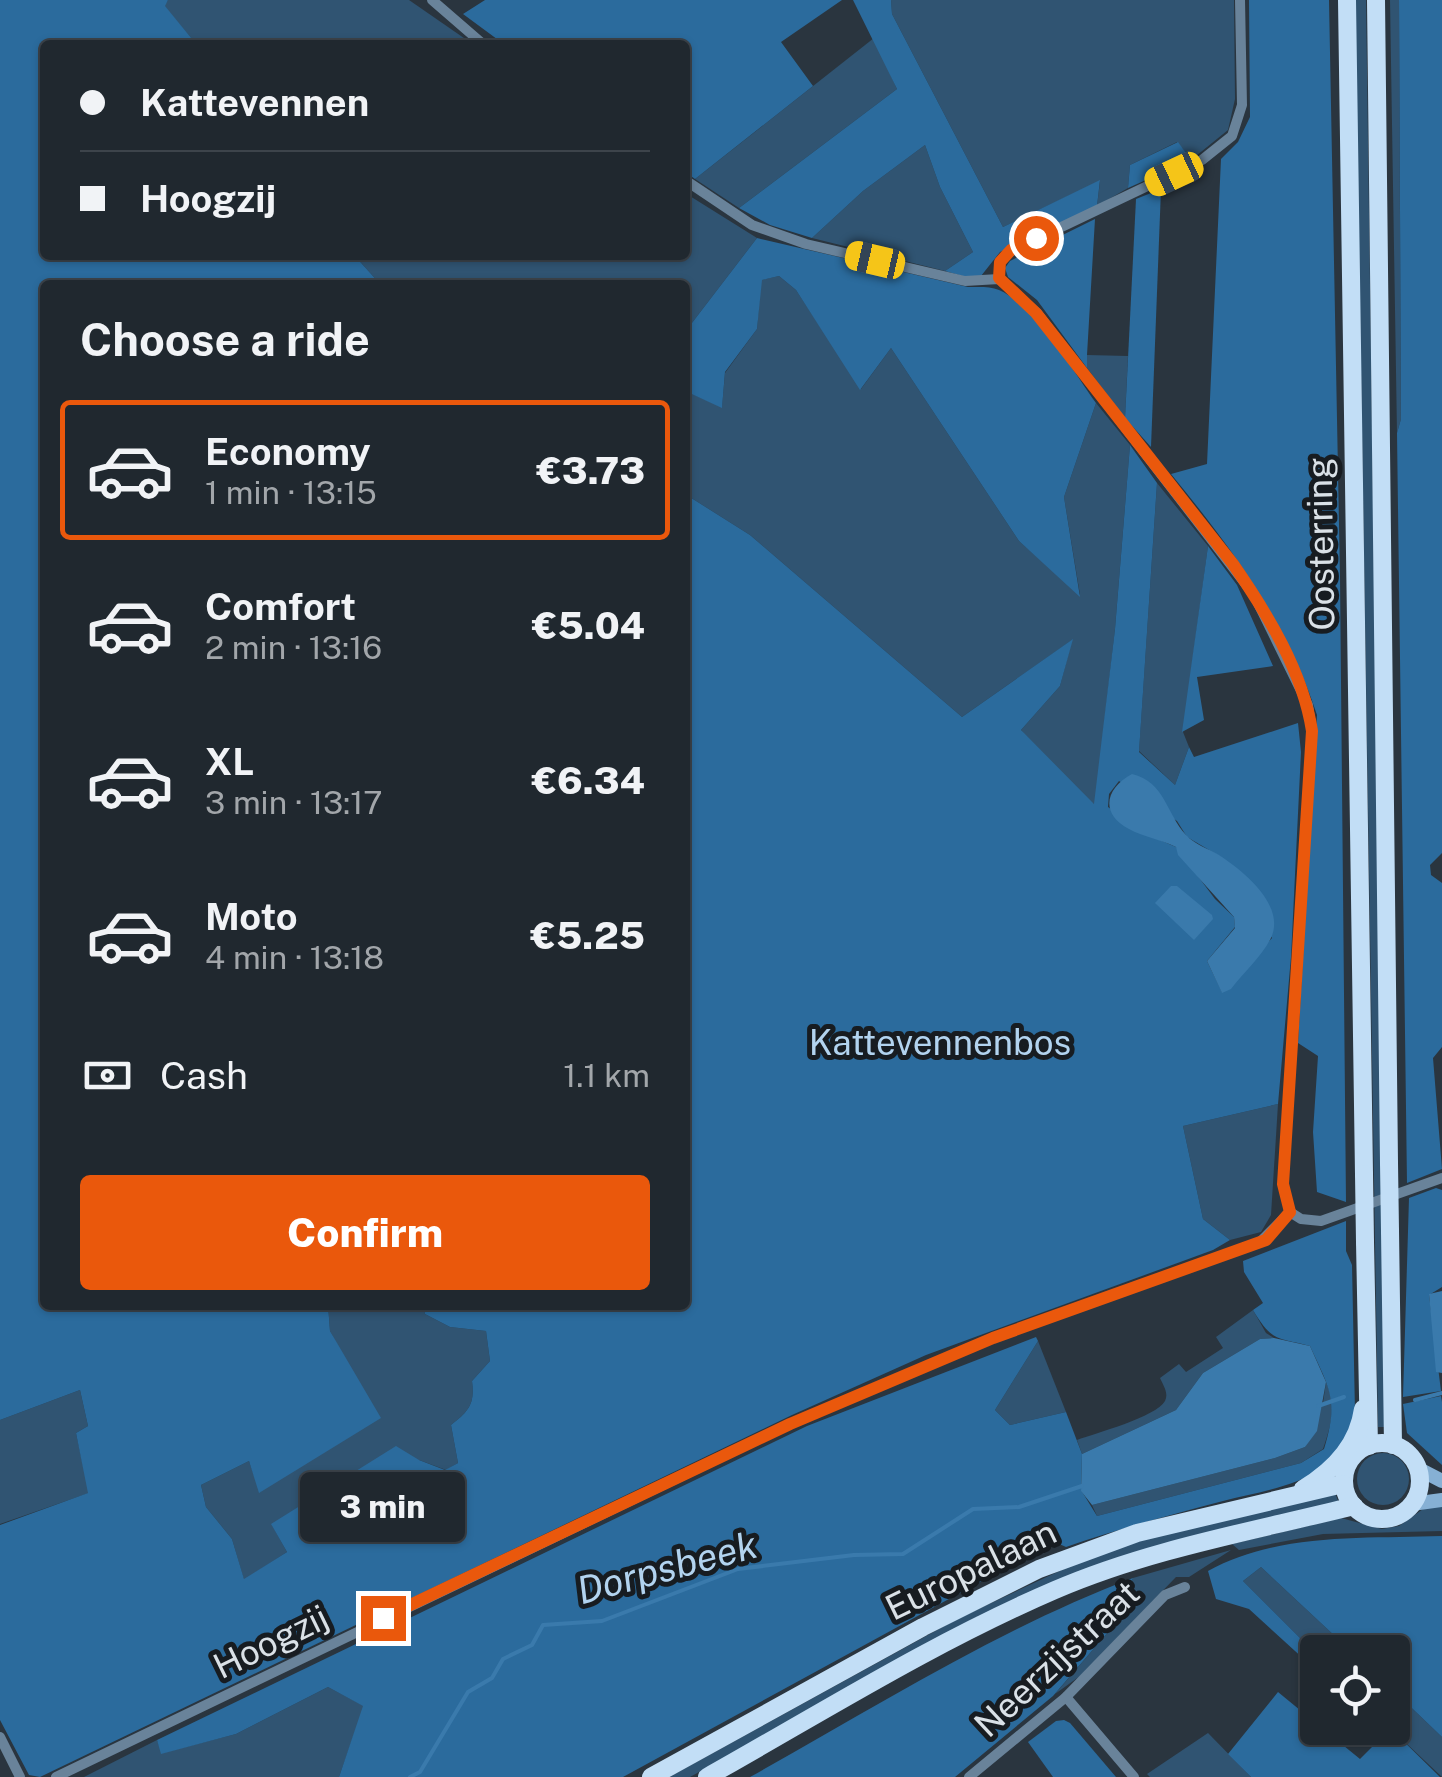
<!DOCTYPE html>
<html lang="en">
<head>
<meta charset="utf-8">
<style>
  :root { --surface:#20282f; --page:#283037; --text:#f1f3f6; --muted:#a2a6aa; --line:#3d444b; --accent:#ea580c }
  body { margin:0; font-family:"Public Sans",sans-serif; background:var(--page); color:var(--text); height:100vh; display:flex; flex-direction:column; font-size:38px; white-space:nowrap }
  * { box-sizing:border-box; margin:0 }
  p { font-size:32px; color:var(--muted) }
  .icon { flex:none; width:55px; height:55px; fill:none; stroke:currentColor; stroke-width:2; stroke-linecap:round; stroke-linejoin:round }
  .map { position:relative; flex:1; overflow:hidden }
  .panel { position:absolute; left:40px; top:280px; width:650px; height:1030px; display:flex; flex-direction:column; background:var(--surface); border-radius:10px; box-shadow:0 2px 8px #0004,0 0 0 2px var(--line) }
  .panel>* { flex:none }
  .banner { position:absolute; left:40px; top:40px; width:650px; height:220px; border-radius:10px; box-shadow:0 2px 8px #0004,0 0 0 2px var(--line); display:grid; align-content:center; height:220px; padding:0 40px; background:var(--surface) }
  .fabs { position:absolute; left:1300px; top:1635px; display:grid; gap:20px }
  .fabs a { display:grid; place-items:center; width:110px; height:110px; border-radius:10px; background:var(--surface); box-shadow:0 2px 8px #0004,0 0 0 2px var(--line); font-size:50px }
  .end { position:absolute; width:45px; height:45px; margin:-22px; border:12px solid #ea580c; background:#fff; box-shadow:0 0 0 5px #fff }
  .from { border-radius:50% }
  .bubble { position:absolute; height:70px; border-radius:10px; background:var(--surface); box-shadow:0 2px 8px #0004,0 0 0 2px var(--line); font-size:32px; font-weight:800; line-height:70px; text-align:center }
  .car { position:absolute; width:30px; height:60px; margin:-30px -15px; border-radius:12px; box-shadow:0 0 8px 2px #0007; background:linear-gradient(#f5c518 24%,#345 0 40%,#f5c518 0 76%,#345 0 86%,#f5c518 0) }
  .banner b { display:flex; align-items:center; gap:35px; height:95px; font-size:38px }
  .banner b+b { border-top:2px solid var(--line) }
  .banner i { width:25px; height:25px; background:var(--text) }
  ul { padding:0; list-style:none }
  li { display:flex; align-items:center; gap:30px; height:140px; margin:0 20px 15px; padding:0 20px; border:5px solid transparent; border-radius:10px }
  li div { flex:1 }
  li b { display:block; font-size:38px }
  li em { font-style:normal; font-weight:800 }
  li.on { border-color:var(--accent) }
  li>.icon { width:90px; height:90px; stroke-width:1.5 }
  h2 { padding:0 40px; font-size:45px; line-height:120px }
  .pay { display:flex; align-items:center; gap:25px; height:110px; padding:0 40px; font-size:38px }
  .pay p { margin-inline-start:auto }
  .action { display:flex; gap:20px; margin-top:auto; padding:20px 40px }
  .action a { flex:1; height:115px; border-radius:10px; background:var(--accent); color:#fff; font-size:40px; font-weight:800; line-height:115px; text-align:center }
  .map>svg:first-child { display:block }
  .green { fill:#305472 }
  .forest { fill:#2b6b9d; fill-rule:evenodd }
  .water { fill:#3a7aac }
  .lines { fill:none; stroke-linecap:round; stroke-linejoin:round }
  .stream { stroke:#3a7aac; stroke-width:4 }
  .minor { stroke:#69839a; stroke-width:10 }
  .secondary { stroke:#86b0d4; stroke-width:14 }
  .trunk { stroke:#c2def6; stroke-width:18 }
  .trunk-bridge { stroke:#c2def6; stroke-width:18 }
  .route { stroke:#ea580c; stroke-width:12 }
  .labels { text-anchor:middle; stroke-width:10; stroke-linejoin:round; paint-order:stroke }
  .street-label { font-size:35px; fill:#dae1e7; stroke:#171c21 }
  .park-label { font-size:35px; fill:#b2d3ef; stroke:#171c21 }
  .water-label { font-size:38px; font-style:italic; fill:#b2d3ef; stroke:#171c21 }
</style>
</head>
<body>
<div class="map">
<svg width="1442" height="1777" viewBox="0 0 1442 1777">
  <rect width="100%" height="100%" fill="#2a353f"/>
  <g class="green">
    <polygon points="168,0 409,0 474,45 197,45 164,6"/>
    <polygon points="891,0 1234,0 1235,99 1228,130 1191,160 1177,142 1130,165 1128,188 1097,206 1100,181 1003,227 892,14"/>
    <polygon points="1355,0 1366,0 1386,1427 1378,1427"/>
    <polygon points="1390,0 1399,0 1399,9 1401,419 1397,433"/>
    <polygon points="874,38 897,89 739,208 695,179"/>
    <polygon points="925,145 940,187 973,252 945,271 812,238 863,191"/>
    <polygon points="685,193 757,238 685,332 685,285 381,285 354,255 685,255"/>
    <polygon points="779,276 796,290 861,389 891,348 1019,541 1080,595 1064,497 1096,403 1130,445 1115,629 1095,805 1056,777 1021,730 1060,686 1072,640 962,717 750,535 685,494 685,391 722,407 725,373 757,329 761,280"/>
    <polygon points="1087,355 1128,356 1125,418 1087,368"/>
    <polygon points="1157,483 1208,546 1183,732 1189,747 1175,785 1139,751"/>
    <polygon points="1278,1104 1271,1215 1261,1232 1230,1240 1203,1219 1183,1126"/>
    <path d="M328 1305H423L425 1314 450 1327 486 1331 490 1361 472 1381C475 1404 469 1411 451 1425L458 1463 446 1470 419 1460 272 1525 287 1552 244 1580 232 1539 206 1507 201 1485 249 1461 260 1492 358 1384 330 1331Z"/>
    <path d="M1253 1310 1266 1333 1274 1338 1260 1339 1203 1373 1176 1410 1082 1454 1077 1440C1096 1433 1156 1417 1165 1401 1169 1393 1163 1385 1160 1378L1179 1364 1186 1372 1223 1348 1216 1337Z"/>
    <polygon points="1038,1341 1066,1412 1010,1425 995,1410"/>
    <path d="M1326 1382C1337 1406 1331 1425 1323 1449L1301 1463 1097 1516 1092 1505 1275 1458 1305 1447 1323 1403Z"/>
    <polygon points="80,1390 88,1426 76,1433 89,1493 0,1524 0,1420"/>
    <circle cx="1383" cy="1479" r="26"/>
    <polygon points="1335,1493 1339,1503 1199,1536 888,1667 690,1777 669,1777 959,1618 1066,1568 1137,1541"/>
    <polygon points="1442,1505 1442,1531 1323,1534 1239,1550 1232,1544 1341,1518 1382,1529 1399,1526 1426,1507"/>
    <polygon points="1231,1550 1189,1577 1176,1577 1080,1676 1055,1694 1109,1631 1133,1578"/>
    <polygon points="1261,1567 1352,1652 1318,1652 1317,1655 1243,1581"/>
    <polygon points="328,1687 364,1706 339,1777 84,1777 157,1740 162,1753 236,1734"/>
    <polygon points="1393,1690 1442,1737 1442,1777 1390,1728"/>
    <polygon points="1208,1733 1251,1777 1150,1777 1147,1774"/>
  </g>
  <g class="forest">
    <path d="M0 0H168L165 6 197 45H45V255H354L381 285H45V1305H328L330 1331 381 1418 259 1493 249 1461 201 1485 206 1507 232 1539 244 1579 287 1552 271 1524 396 1446 419 1460 445 1470 458 1463 451 1425C469 1411 475 1404 472 1381L490 1361 486 1331 450 1327 425 1314 423 1305H685V494L750 535 962 717 1073 639 1060 686 1021 730 1094 804 1115 629 1130 445 1157 483 1139 752 1175 785 1189 747 1194 757 1298 723 1301 752 1291 957 1278 1104 1183 1126 1203 1219 1230 1240 1213 1250 926 1355 792 1415 40 1777 29 1775 0 1720V1525L88 1493 76 1433 88 1426 80 1390 0 1420ZM1119 781 1177 821 1187 837 1221 857 1272 938 1222 992 1207 961 1235 927 1234 917 1215 899 1176 847 1146 834 1108 807 1109 794Z"/>
    <polygon points="485,0 842,0 781,42 813,86 695,179 685,172 685,45 505,45 463,14"/>
    <polygon points="853,0 891,0 892,14 1003,227 1100,180 1097,206 1000,252 981,276 966,277 945,271 973,252 940,187 925,145 863,191 812,238 770,225 739,208 897,89"/>
    <path d="M1249 0H1329L1340 576 1346 1202 1317 1192 1313 1132 1318 1056 1298 1043 1317 715C1287 623 1232 548 1171 474L1207 464 1221 159 1238 142 1250 117Z"/>
    <polygon points="1399,0 1442,0 1442,853 1430,865 1431,875 1442,883 1442,1047 1433,1058 1442,1169 1407,1183 1397,433 1401,419"/>
    <polygon points="1178,142 1191,160 1128,188 1130,165"/>
    <polygon points="1161,189 1151,447 1125,418 1136,199"/>
    <polygon points="1095,219 1087,355 1087,368 1037,300 1008,277 1005,268 1010,261"/>
    <path d="M757 238 968 287C978 287 990 286 999 290 1036 306 1072 370 1096 403L1064 497 1080 597 1019 541 891 348 860 390 796 290 779 276 762 280 757 329 725 372 722 408 685 391V332Z"/>
    <polygon points="1208,546 1237,585 1273,666 1197,677 1204,720 1182,732"/>
    <polygon points="1436,1188 1442,1190 1442,1287 1429,1295 1441,1391 1403,1397 1409,1198"/>
    <path d="M1346 1221V1251L1352 1265 1355 1412C1349 1433 1337 1457 1319 1470 1291 1488 1254 1493 1223 1501 1170 1515 1118 1529 1066 1547L1057 1543 1013 1564 623 1777H339L363 1706 328 1687 236 1734 161 1754 157 1740 807 1426 1036 1337 1038 1341 995 1410 1010 1425 1066 1412 1082 1454 1081 1490 1097 1516 1301 1463 1324 1449C1339 1400 1330 1390 1310 1346 1276 1337 1272 1342 1253 1310L1263 1303 1244 1272 1243 1261Z"/>
    <polygon points="1441,1396 1442,1402 1442,1465 1407,1433 1403,1404"/>
    <path d="M1442 1536V1737L1393 1690 1392 1652H1352L1261 1567 1243 1581 1317 1655V1671L1249 1609 1216 1599 1208 1571C1278 1532 1365 1539 1442 1536Z"/>
    <path d="M1133 1578 1109 1631 1053 1696 955 1777H750C876 1707 998 1629 1133 1578Z"/>
    <polygon points="1278,1692 1317,1724 1318,1728 1322,1728 1360,1759 1386,1733 1381,1728 1390,1728 1440,1777 1251,1777 1228,1754"/>
    <polygon points="1064,1720 1070,1723 1116,1777 1053,1777 1028,1742 1056,1721"/>
  </g>
  <g class="water">
    <path d="M1132 774C1165 782 1166 813 1186 835 1194 844 1209 849 1219 855 1243 871 1288 906 1270 940 1261 957 1243 973 1231 989L1222 993 1207 961 1235 928 1234 917 1178 855 1176 847C1160 839 1143 837 1129 829 1099 813 1106 788 1132 774Z"/>
    <polygon points="1171,886 1177,886 1212,915 1213,919 1194,940 1155,903"/>
    <polygon points="1442,1291 1442,1373 1436,1372 1429,1294"/>
    <polygon points="1274,1338 1310,1346 1326,1382 1317,1431 1305,1447 1275,1458 1092,1505 1081,1491 1082,1454 1176,1410 1203,1373 1260,1339"/>
  </g>
  <g class="lines">
    <g class="stream">
      <polyline points="1415,1400 1442,1393"/>
      <polyline points="1318,1406 1344,1397"/>
      <polyline points="410,1777 420,1772 468,1692 492,1678 503,1659 532,1645 543,1625 602,1621 738,1569 854,1555 903,1554 973,1509 1019,1507 1082,1486"/>
    </g>
    <g class="minor">
      <polyline points="432,0 484,45"/>
      <polyline points="685,180 752,225 806,244 965,281 999,279 1037,313 1254,595 1308,705 1312,731 1283,1184 1290,1212"/>
      <polyline points="999,279 1000,262 1011,251 1202,160 1232,136 1242,105 1240,0"/>
      <polyline points="1290,1212 1301,1219 1321,1221 1442,1178"/>
      <polyline points="1066,1697 1134,1777"/>
      <polyline points="0,1737 20,1777"/>
      <polyline points="56,1777 790,1424 993,1338 1260,1242 1290,1212"/>
      <polyline points="969,1777 1066,1697 1165,1595 1185,1587"/>
    </g>
    <g class="secondary">
      <polyline points="1417,1468 1442,1481"/>
      <polyline points="1412,1504 1442,1500"/>
    </g>
    <g class="trunk">
      <polyline points="1347,0 1364,1174"/>
      <polyline points="1376,0 1389,1163"/>
      <polyline points="1390,1231 1393,1445"/>
      <polyline points="1365,1242 1369,1446"/>
      <circle cx="1382" cy="1481" r="38"/>
      <path d="M1303 1489C1333 1471 1358 1446 1363 1409"/>
      <polyline points="651,1777 923,1627 1039,1569 1137,1533 1343,1484"/>
      <path d="M707 1777C821 1713 934 1642 1055 1590 1150 1549 1254 1531 1354 1506"/>
    </g>
    <g class="trunk-bridge">
      <polyline points="1389,1163 1390,1231"/>
      <polyline points="1364,1174 1365,1242"/>
    </g>
  </g>
  <g class="lines">
    <path class="route" d="M383 1618 790 1424 993 1338 1266 1240 1290 1212 1283 1184 1312 731C1303 672 1267 613 1233 564L1036 313 999 278 1000 262 1011 250 1036 238"/>
  </g>
  <g class="labels">
    <g class="street-label">
      <text transform="translate(1321 544) rotate(-91)" y="12">Oosterring</text>
      <text transform="translate(971 1570) rotate(-26)" y="12">Europalaan</text>
      <text transform="translate(271 1642) rotate(-26)" y="12">Hoogzij</text>
      <text transform="translate(1057 1659) rotate(-43)" y="12">Neerzijstraat</text>
    </g>
    <g class="park-label">
      <text x="940" y="1055">Kattevennenbos</text>
    </g>
    <g class="water-label">
      <text transform="translate(667 1568) rotate(-15)" y="13">Dorpsbeek</text>
    </g>
  </g>
</svg>
<div class="fabs">
<a><svg class="icon" aria-label="locate" viewBox="0 0 24 24"><circle cx="12" cy="12" r="6"/><path d="M12 2v4M12 18v4M2 12h4M18 12h4"/></svg></a>
</div>
<i class="end from" style="left:1036px;top:238px"></i>
<i class="end" style="left:383px;top:1618px"></i>
<div class="bubble" style="left:300px;top:1472px;width:165px">3 min</div>
<i class="car" style="left:1174px;top:174px;rotate:245deg"></i>
<i class="car" style="left:875px;top:260px;rotate:283deg"></i>
<div class="banner">
<b><i class="from"></i>Kattevennen</b>
<b><i></i>Hoogzij</b>
</div>
<section class="panel">
<h2>Choose a ride</h2>
<ul>
<li class="on"><svg class="icon" aria-label="car" viewBox="0 0 24 24"><path d="M5 17H2v-5l4-1 3-4h7l3 4 3 1v5h-3M9 17h6M6 11h13"/><circle cx="7" cy="17" r="2"/><circle cx="17" cy="17" r="2"/></svg><div><b>Economy</b><p>1 min · 13:15</p></div><em>€3.73</em></li>
<li><svg class="icon" aria-label="car" viewBox="0 0 24 24"><path d="M5 17H2v-5l4-1 3-4h7l3 4 3 1v5h-3M9 17h6M6 11h13"/><circle cx="7" cy="17" r="2"/><circle cx="17" cy="17" r="2"/></svg><div><b>Comfort</b><p>2 min · 13:16</p></div><em>€5.04</em></li>
<li><svg class="icon" aria-label="car" viewBox="0 0 24 24"><path d="M5 17H2v-5l4-1 3-4h7l3 4 3 1v5h-3M9 17h6M6 11h13"/><circle cx="7" cy="17" r="2"/><circle cx="17" cy="17" r="2"/></svg><div><b>XL</b><p>3 min · 13:17</p></div><em>€6.34</em></li>
<li><svg class="icon" aria-label="car" viewBox="0 0 24 24"><path d="M5 17H2v-5l4-1 3-4h7l3 4 3 1v5h-3M9 17h6M6 11h13"/><circle cx="7" cy="17" r="2"/><circle cx="17" cy="17" r="2"/></svg><div><b>Moto</b><p>4 min · 13:18</p></div><em>€5.25</em></li>
</ul>
<div class="pay"><svg class="icon" aria-label="cash" viewBox="0 0 24 24"><path d="M3 7h18v10H3z"/><circle cx="12" cy="12" r="2"/></svg>Cash<p>1.1 km</p></div>
<div class="action"><a>Confirm</a></div>
</section>
</div>
</body>
</html>
